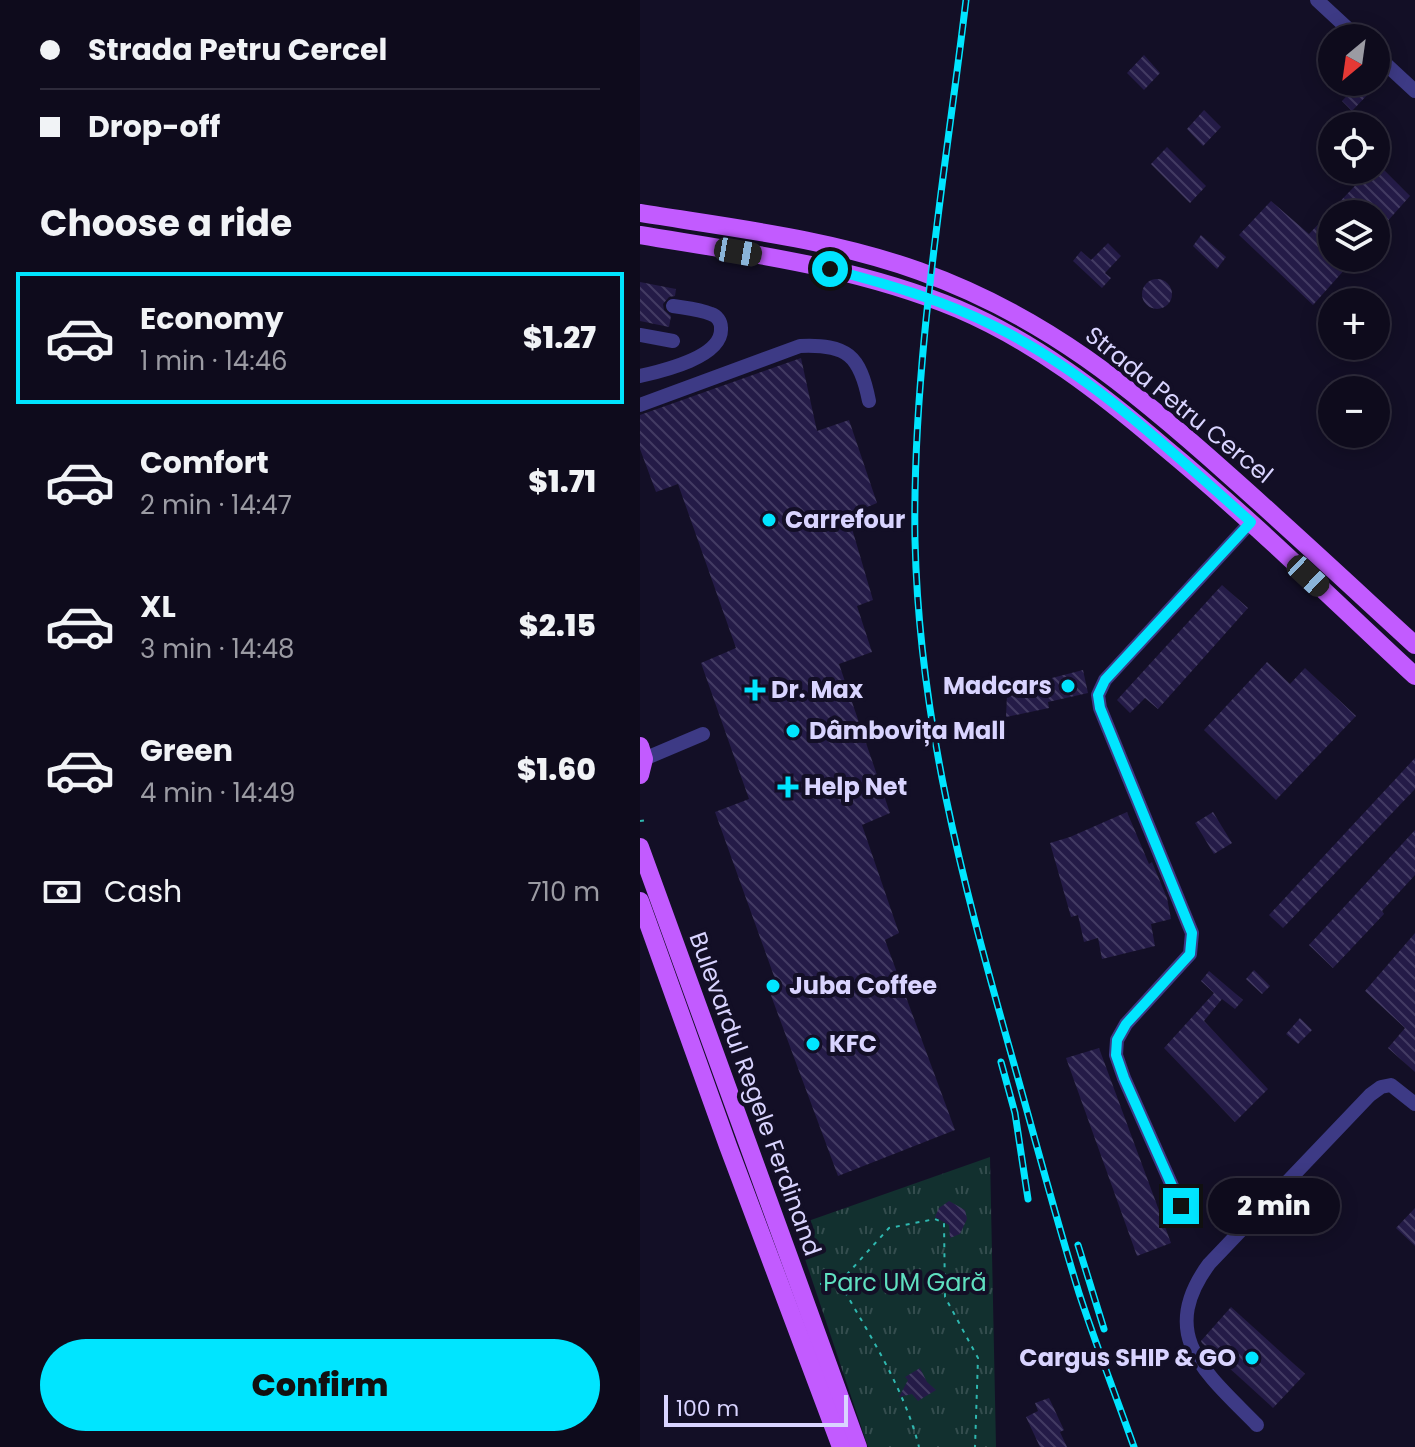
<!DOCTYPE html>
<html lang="en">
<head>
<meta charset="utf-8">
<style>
  :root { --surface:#0e0b1c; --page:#1c1929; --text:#f1f3f6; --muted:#9b9ba3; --line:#2e2b3b; --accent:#00e5ff }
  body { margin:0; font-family:Poppins,sans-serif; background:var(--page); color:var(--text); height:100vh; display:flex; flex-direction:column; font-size:30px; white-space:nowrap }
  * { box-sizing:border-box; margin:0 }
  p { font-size:26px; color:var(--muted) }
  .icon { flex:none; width:44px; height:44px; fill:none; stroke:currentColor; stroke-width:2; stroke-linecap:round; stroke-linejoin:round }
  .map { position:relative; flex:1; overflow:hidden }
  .side { display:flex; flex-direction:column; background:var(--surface); width:640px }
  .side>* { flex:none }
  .hud { display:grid; align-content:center; height:176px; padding:0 40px; background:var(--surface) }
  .needle { width:52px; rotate:209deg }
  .tools { position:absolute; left:678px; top:24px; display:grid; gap:16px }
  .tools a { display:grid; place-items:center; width:72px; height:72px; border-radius:50%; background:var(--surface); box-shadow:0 4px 20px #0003,0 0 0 2px var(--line); font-size:40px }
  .scale { position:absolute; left:24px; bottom:20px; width:184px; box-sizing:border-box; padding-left:8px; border:4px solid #d9d4ff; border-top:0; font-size:22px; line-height:28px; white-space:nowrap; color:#d9d4ff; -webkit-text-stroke:6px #130f26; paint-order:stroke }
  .end { position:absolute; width:36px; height:36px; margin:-18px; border:10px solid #00e5ff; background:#111; box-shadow:0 0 0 4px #111 }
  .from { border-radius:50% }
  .bubble { position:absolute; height:56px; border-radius:28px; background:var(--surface); box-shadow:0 4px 20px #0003,0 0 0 2px var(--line); font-size:26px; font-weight:800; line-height:56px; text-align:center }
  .car { position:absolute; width:24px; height:48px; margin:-24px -12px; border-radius:10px; box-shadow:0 0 6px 2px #0007; background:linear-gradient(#222 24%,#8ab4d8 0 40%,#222 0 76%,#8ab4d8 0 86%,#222 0) }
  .hud b { display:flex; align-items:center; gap:28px; height:76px; font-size:30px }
  .hud b+b { border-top:2px solid var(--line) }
  .hud i { width:20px; height:20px; background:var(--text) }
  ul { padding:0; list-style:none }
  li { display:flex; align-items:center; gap:24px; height:132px; margin:0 16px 12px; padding:0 24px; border:4px solid transparent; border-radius:0px }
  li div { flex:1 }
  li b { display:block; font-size:30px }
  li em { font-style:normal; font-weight:800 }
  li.active { border-color:var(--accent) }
  li>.icon { width:72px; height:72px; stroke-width:1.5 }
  h2 { padding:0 40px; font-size:36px; line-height:96px }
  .pay { display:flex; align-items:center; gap:20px; height:88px; padding:0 40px; font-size:30px }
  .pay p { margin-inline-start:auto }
  .cta { display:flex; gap:16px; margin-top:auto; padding:16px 40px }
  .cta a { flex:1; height:92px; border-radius:48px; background:var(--accent); color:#111; font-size:32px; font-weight:800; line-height:92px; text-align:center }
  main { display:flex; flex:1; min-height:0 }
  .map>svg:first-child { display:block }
  .grass { fill:url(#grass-tufts) }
  .building { fill:url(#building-back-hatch) }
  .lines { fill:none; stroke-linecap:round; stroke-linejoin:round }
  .path { stroke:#2fb8b0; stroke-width:2; stroke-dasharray:4 6; stroke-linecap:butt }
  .minor { stroke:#3d3a85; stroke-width:14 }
  .major { stroke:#c25bff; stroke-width:18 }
  .rail-casing { stroke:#00e5ff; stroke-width:7 }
  .rail { stroke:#130f26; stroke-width:4; stroke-dasharray:12; stroke-linecap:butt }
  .route { stroke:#00e5ff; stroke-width:10 }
  .poi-dot { fill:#00e5ff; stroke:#130f26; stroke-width:3 }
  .labels { text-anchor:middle; stroke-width:8; stroke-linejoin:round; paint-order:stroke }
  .street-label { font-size:24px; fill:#d9d4ff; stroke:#130f26 }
  .poi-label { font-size:24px; font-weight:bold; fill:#d9d4ff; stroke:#130f26; text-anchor:start }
  .park-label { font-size:24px; fill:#5fe0c0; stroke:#130f26 }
</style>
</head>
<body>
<main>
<section class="side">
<div class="hud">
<b><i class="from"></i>Strada Petru Cercel</b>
<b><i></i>Drop-off</b>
</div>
<h2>Choose a ride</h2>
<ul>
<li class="active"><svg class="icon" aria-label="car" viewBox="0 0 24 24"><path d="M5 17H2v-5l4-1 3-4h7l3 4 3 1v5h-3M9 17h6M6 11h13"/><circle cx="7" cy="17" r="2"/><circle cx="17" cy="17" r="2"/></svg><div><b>Economy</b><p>1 min · 14:46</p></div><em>$1.27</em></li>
<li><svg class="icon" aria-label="car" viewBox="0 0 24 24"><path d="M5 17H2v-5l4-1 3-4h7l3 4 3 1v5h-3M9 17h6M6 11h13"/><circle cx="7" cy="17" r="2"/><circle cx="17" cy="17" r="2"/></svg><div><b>Comfort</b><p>2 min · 14:47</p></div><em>$1.71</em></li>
<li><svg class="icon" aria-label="car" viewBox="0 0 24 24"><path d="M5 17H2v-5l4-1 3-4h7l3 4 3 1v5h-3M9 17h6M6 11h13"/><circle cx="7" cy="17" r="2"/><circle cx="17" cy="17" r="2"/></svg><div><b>XL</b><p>3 min · 14:48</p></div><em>$2.15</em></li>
<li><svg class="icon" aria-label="car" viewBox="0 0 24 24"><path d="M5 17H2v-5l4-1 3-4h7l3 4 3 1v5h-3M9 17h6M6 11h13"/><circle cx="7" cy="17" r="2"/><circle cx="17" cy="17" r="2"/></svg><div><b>Green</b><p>4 min · 14:49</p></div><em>$1.60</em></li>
</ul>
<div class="pay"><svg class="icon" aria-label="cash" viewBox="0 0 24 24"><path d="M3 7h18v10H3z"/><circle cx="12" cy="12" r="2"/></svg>Cash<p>710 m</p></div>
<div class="cta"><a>Confirm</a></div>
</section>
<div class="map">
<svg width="775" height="1447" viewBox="0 0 775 1447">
  <defs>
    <pattern id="grass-tufts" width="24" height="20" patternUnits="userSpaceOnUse" patternTransform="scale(2)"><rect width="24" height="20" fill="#12302f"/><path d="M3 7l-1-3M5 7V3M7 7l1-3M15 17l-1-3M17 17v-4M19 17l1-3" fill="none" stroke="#344d4e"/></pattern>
    <pattern id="building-back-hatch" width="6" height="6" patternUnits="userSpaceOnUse" patternTransform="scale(2)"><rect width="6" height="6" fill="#241b47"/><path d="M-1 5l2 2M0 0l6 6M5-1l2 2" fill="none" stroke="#433b63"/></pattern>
  </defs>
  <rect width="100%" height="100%" fill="#130f26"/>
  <polygon class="grass" points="350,1157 356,1447 228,1447 154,1226"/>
  <g class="building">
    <polygon points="504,55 520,73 504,90 487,73"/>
    <polygon points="720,82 730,92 712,111 702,101"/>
    <polygon points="564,110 581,127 563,146 547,129"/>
    <polygon points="527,147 566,186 550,203 511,164"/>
    <polygon points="736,162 770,196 736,234 736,214 692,214 692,258 715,258 673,305 599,235 631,201 669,234 730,170 736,170"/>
    <polygon points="561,235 586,257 577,269 553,246"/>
    <polygon points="468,243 481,256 465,273 471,278 462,288 433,261 441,251 451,260"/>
    <circle cx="517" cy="294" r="15"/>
    <polygon points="0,282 36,289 35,296 29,297 23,304 24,310 31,316 29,327 0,321"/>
    <polygon points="161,358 177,431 209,420 237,503 208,515 233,600 217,606 232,652 199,664 250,813 222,825 259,933 245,940 315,1130 198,1176 126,982 135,979 75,812 109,799 61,663 96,648 38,484 16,492 0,449 0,415"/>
    <polygon points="582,585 608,608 518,709 505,698 490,713 477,700"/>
    <polygon points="627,662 650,684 665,668 716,716 636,800 564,730"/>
    <polygon points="443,670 448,693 408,702 409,708 366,717 367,694 411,688 408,679"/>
    <polygon points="775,758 775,789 643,928 629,915"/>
    <polygon points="487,812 509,864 512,862 527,898 531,919 511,924 515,946 462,959 458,938 444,942 438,915 431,917 410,843 430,837"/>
    <polygon points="573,812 592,843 574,854 555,823"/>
    <polygon points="775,830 775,875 742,911 744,914 693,968 669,945"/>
    <polygon points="775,933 775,1072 748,1048 765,1028 725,991"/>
    <polygon points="614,970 630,986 622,994 606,979"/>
    <polygon points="569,971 603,1000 595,1009 582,999 564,1021 628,1089 595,1122 524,1048 574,993 561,981"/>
    <polygon points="660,1018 672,1030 658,1044 646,1034"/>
    <polygon points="459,1048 531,1243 497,1256 426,1058"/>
    <polygon points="309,1201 325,1210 327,1219 320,1234 310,1238 309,1225 295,1217 299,1208"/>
    <polygon points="775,1208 775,1246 756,1228"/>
    <polygon points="591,1307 665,1374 633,1408 562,1343 561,1341"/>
    <polygon points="280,1368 287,1382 296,1390 278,1401 272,1394 259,1397 268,1380 265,1377"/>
    <polygon points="409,1398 424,1430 420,1432 427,1447 400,1447 386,1417 398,1411 395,1403"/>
  </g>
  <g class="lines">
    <g class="path">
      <polyline points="0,821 7,820"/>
      <path d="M200 1283C230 1336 264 1388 279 1447"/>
      <polyline points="180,1284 200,1282 249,1228 295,1219 304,1223 305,1297 338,1358 335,1447"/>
    </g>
    <g class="minor">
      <polyline points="677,0 718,38"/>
      <polyline points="736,55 775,91"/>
      <polyline points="0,335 33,341"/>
      <path d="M0 376C22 371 83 357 81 328 81 321 77 316 71 314 59 309 45 308 33 306"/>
      <path d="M0 405 160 346C207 344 220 355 229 401"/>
      <polyline points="4,759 63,734"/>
      <polyline points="541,1206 484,1078 476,1055 477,1040 486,1024 550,954 552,933 460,708 458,695 465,680 611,522"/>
      <path d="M617 1425C567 1374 516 1336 569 1264L730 1095 741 1087 751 1085 775 1104"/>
    </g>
    <g class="major">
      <path d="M0 213C93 228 190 239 279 271 405 316 493 389 591 477 653 532 714 589 775 645"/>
      <path d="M0 235C107 253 217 267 318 309 395 342 461 393 524 447 611 519 692 599 775 676"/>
      <polyline points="0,746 4,759 0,775"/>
      <polyline points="0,847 218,1447"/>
      <polyline points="0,901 88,1146 201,1447"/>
    </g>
    <defs>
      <g id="rail">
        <path d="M326 0C305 176 272 363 275 540 279 719 322 879 370 1050 393 1131 414 1212 439 1293 456 1345 476 1396 494 1447"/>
        <polyline points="361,1062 375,1113 388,1199"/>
        <polyline points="438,1245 464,1329"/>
      </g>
    </defs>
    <use href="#rail" class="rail-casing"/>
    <use href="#rail" class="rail"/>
  </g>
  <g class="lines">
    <path class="route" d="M190 269C247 284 303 300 356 327 451 374 532 452 611 522L465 680 458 695 460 708 552 933 550 954 486 1024 477 1040 476 1055 484 1078 541 1206"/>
  </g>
  <g class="poi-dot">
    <circle cx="129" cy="520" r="8"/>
    <circle cx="428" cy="686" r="8"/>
    <path d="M111 678h8v8h8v8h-8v8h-8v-8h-8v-8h8z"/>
    <circle cx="153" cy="731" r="8"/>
    <path d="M144 775h8v8h8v8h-8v8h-8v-8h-8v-8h8z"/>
    <circle cx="133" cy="986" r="8"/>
    <circle cx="173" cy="1044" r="8"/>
    <circle cx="612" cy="1358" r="8"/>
  </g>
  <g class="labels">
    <g class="street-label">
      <text transform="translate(539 405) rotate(39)" y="8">Strada Petru Cercel</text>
      <text transform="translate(115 1094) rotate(70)" y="8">Bulevardul Regele Ferdinand</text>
    </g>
    <g class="poi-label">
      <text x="145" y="528">Carrefour</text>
      <text x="412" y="694" text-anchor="end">Madcars</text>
      <text x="131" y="698">Dr. Max</text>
      <text x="169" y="739">Dâmbovița Mall</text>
      <text x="164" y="795">Help Net</text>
      <text x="149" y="994">Juba Coffee</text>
      <text x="189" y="1052">KFC</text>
      <text x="596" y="1366" text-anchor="end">Cargus SHIP &amp; GO</text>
    </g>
    <g class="park-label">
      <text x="265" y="1291">Parc UM Gară</text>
    </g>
  </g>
</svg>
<div class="tools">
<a><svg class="needle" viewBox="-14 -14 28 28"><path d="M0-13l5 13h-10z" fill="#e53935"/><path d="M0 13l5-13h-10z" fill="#9b9ba3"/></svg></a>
<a><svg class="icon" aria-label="locate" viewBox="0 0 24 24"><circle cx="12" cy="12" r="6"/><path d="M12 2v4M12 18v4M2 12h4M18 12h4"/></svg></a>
<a><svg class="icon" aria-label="layers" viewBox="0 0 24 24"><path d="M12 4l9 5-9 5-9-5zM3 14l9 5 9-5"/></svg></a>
<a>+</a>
<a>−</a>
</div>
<div class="scale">100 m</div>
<i class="end from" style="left:190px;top:269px"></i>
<i class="end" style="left:541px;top:1206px"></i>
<div class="bubble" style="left:568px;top:1178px;width:132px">2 min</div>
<i class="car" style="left:98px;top:252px;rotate:100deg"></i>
<i class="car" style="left:668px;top:576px;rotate:133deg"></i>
</div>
</main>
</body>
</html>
